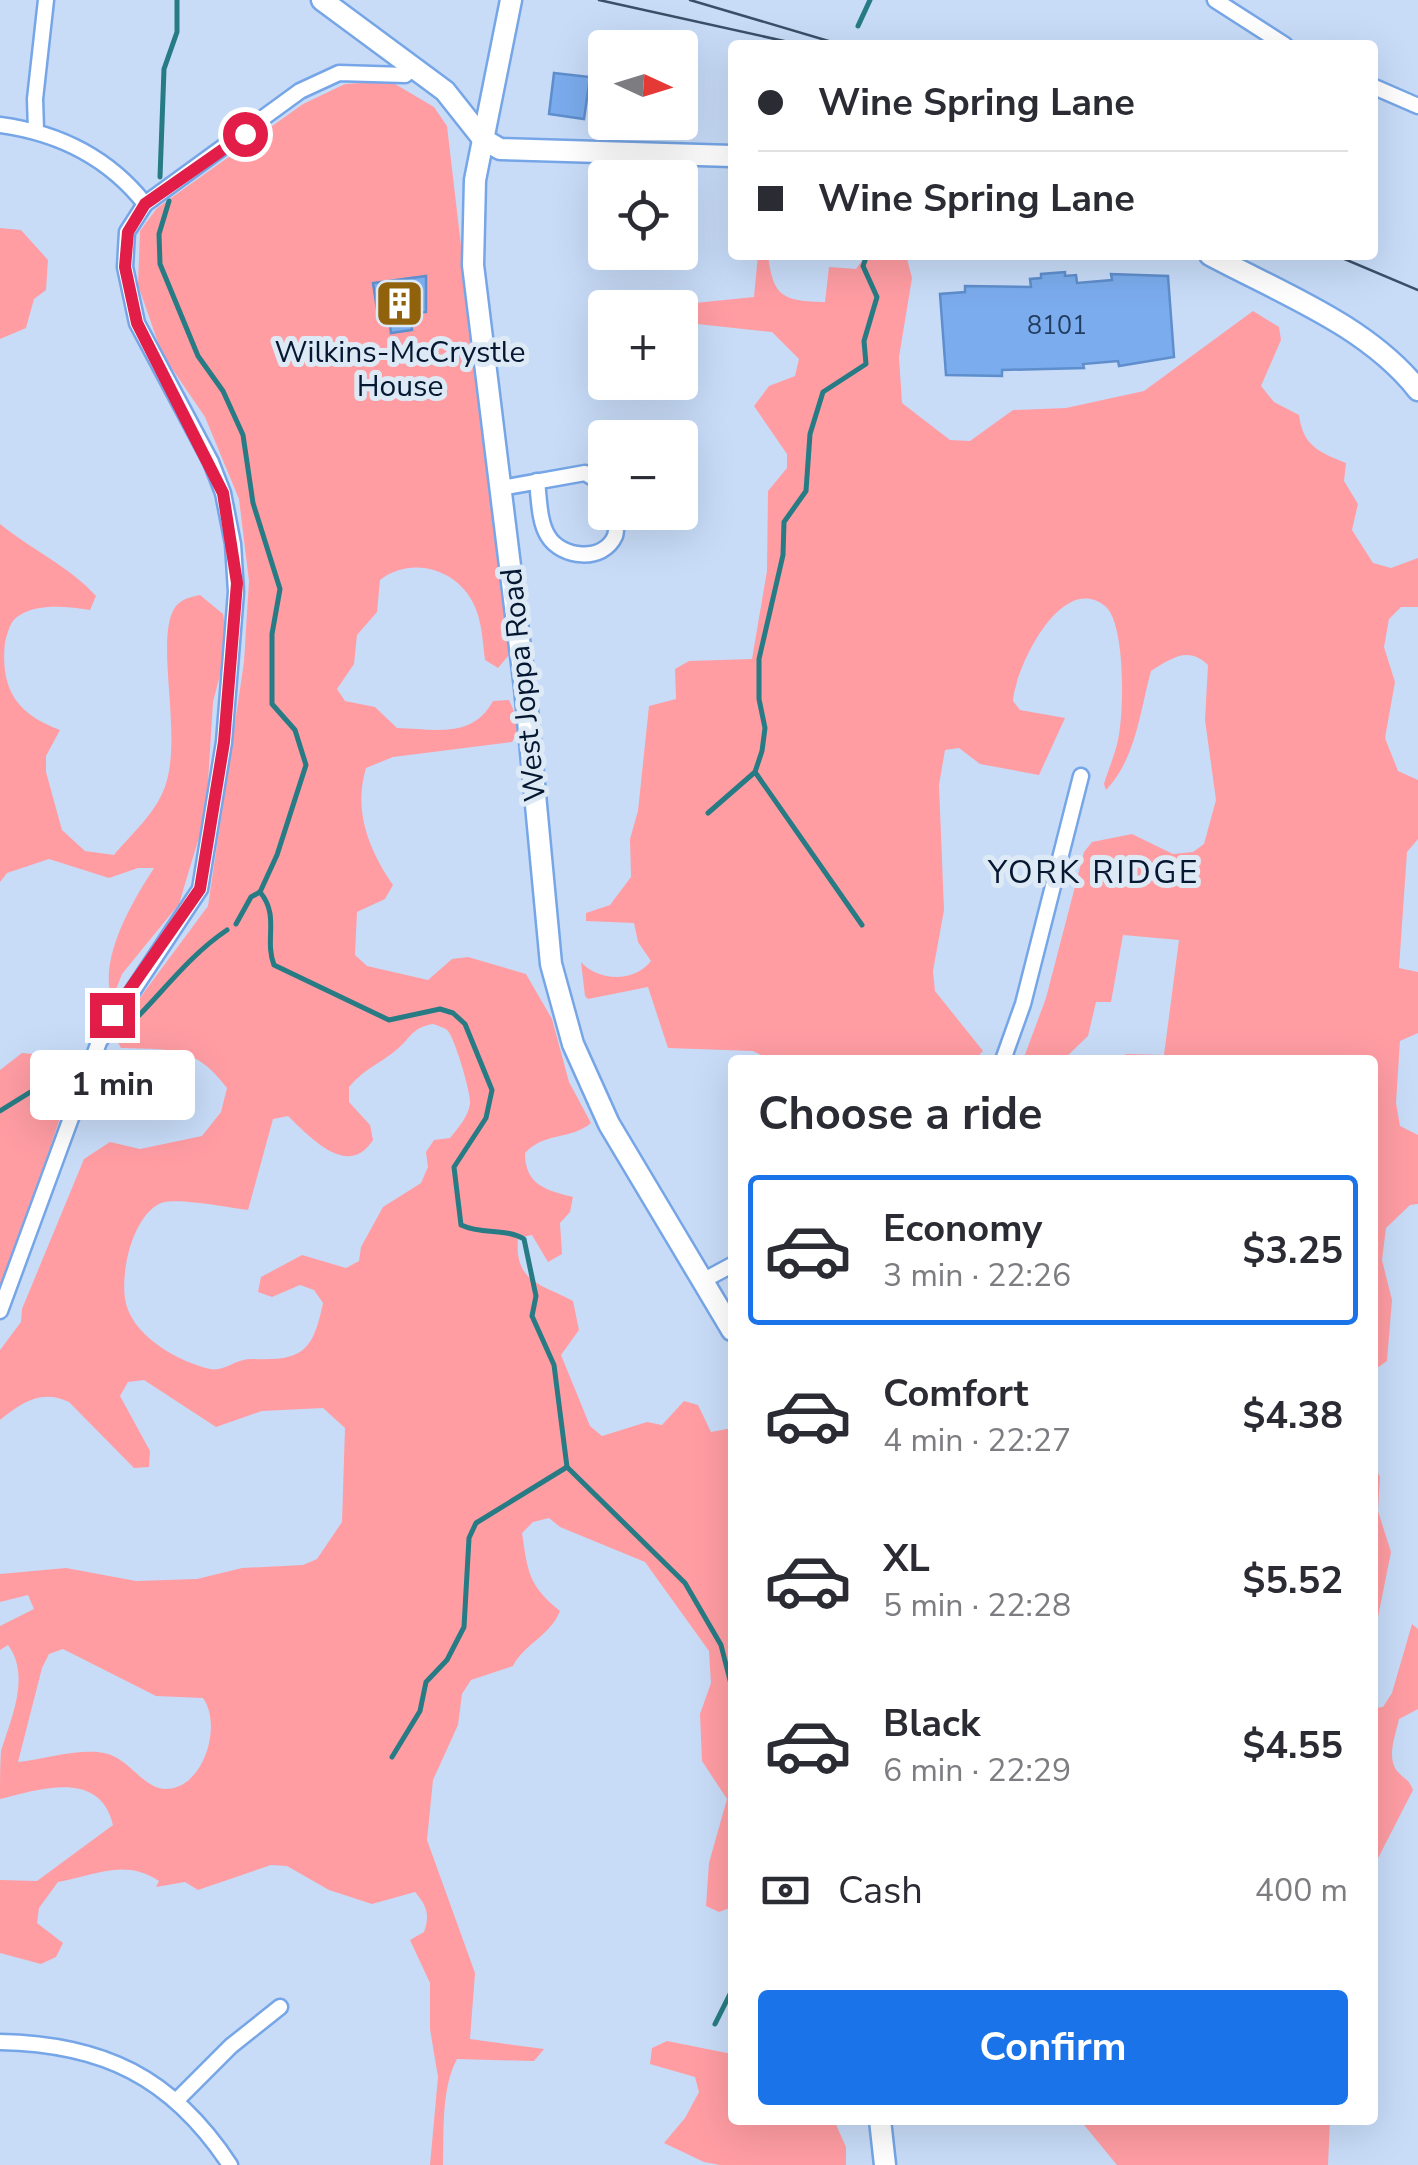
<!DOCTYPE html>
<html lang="en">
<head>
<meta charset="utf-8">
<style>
  :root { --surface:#fff; --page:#f2f2f3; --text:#2b2b33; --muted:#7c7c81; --line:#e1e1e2; --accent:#1a73e8 }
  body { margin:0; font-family:"Nunito Sans",sans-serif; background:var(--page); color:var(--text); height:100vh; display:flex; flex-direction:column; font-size:38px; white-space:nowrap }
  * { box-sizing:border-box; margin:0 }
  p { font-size:32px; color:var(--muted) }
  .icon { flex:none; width:55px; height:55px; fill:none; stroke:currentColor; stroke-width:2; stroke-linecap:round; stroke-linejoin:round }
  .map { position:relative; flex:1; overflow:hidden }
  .panel { position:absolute; left:728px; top:1055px; width:650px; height:1070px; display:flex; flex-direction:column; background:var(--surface); border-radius:10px; box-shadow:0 10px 40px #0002 }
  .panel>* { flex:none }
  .top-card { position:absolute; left:728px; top:40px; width:650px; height:220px; border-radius:10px; box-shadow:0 10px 40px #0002; display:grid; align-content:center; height:220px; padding:0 30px; background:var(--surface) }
  .needle { width:65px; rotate:94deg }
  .controls { position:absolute; left:588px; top:30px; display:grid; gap:20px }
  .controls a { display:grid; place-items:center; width:110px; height:110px; border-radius:10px; background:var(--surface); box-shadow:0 10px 40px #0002; font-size:50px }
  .end { position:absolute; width:45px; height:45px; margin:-22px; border:12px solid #e11d48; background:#fff; box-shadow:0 0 0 5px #fff }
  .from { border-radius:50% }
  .bubble { position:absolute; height:70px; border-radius:10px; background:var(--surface); box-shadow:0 10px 40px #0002; font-size:32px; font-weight:700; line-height:70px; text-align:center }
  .top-card b { display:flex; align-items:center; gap:35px; height:95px; font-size:38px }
  .top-card b+b { border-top:2px solid var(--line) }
  .top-card i { width:25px; height:25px; background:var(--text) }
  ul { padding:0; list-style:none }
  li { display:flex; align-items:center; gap:30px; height:150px; margin:0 20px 15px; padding:0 10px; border:5px solid transparent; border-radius:10px }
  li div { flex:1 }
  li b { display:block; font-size:38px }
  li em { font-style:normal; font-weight:700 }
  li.selected { border-color:var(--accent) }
  li>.icon { width:90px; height:90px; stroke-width:1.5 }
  h2 { padding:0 30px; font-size:45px; line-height:120px }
  .pay { display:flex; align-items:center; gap:25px; height:110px; padding:0 30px; font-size:38px }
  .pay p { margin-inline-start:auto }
  .button { display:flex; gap:20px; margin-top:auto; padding:20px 30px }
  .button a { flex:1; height:115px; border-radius:10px; background:var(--accent); color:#fff; font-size:40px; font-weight:700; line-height:115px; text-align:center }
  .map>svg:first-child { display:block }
  .green { fill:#ff9da3; fill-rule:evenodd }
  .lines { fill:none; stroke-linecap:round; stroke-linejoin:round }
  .stream { stroke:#277b84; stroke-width:5 }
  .building { fill:#7baced; stroke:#5f8ecd; stroke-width:2.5 }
  .street-casing { stroke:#76a6e7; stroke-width:19 }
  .secondary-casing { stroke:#76a6e7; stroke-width:25 }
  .street { stroke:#fff; stroke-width:14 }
  .secondary { stroke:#fff; stroke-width:20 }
  .tram { stroke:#3c4f68; stroke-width:2.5 }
  .route { stroke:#e11d48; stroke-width:12 }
  .labels { text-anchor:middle; stroke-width:10; stroke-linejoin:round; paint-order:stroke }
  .number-label { font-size:25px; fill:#233d60 }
  .poi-label { font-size:30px; fill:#061831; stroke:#dee9f6 }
  .street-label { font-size:30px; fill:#061831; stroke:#dee9f6 }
  .neighbourhood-label { font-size:32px; letter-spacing:2.5px; fill:#061831; stroke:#dee9f6 }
</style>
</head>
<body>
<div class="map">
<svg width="1418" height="2165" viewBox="0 0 1418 2165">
  <rect width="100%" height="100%" fill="#c8dcf8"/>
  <g class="green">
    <path d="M390 81 434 107 447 126 509 655 498 668 485 660C483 644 482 626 477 612 463 571 414 554 380 580L377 612 357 635 354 664 337 689 345 701 375 707 397 728C436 729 472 739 493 701L509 700 521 727 512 742 393 757 366 768C353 811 369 850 393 885L385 899 357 912 355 955 367 966 428 980 452 959 468 957 526 974 552 1019 569 1082 591 1123C571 1140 544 1132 525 1153 525 1185 546 1190 573 1197L570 1212 560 1223 562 1254 548 1262 532 1235 518 1238C514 1283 542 1284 573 1301L579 1330 561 1355 590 1426 602 1436 647 1422 662 1425 684 1401 698 1405 711 1432 732 1428V1907L719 1912 706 1906 709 1863 727 1799 702 1761 700 1714 711 1683 709 1651 645 1562 560 1527 549 1518 533 1522 522 1533C528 1572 528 1585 560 1611 550 1636 524 1644 513 1666L471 1680 462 1694 458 1725 433 1780 427 1840 475 1973 470 2039 544 2049 534 2061 457 2059C441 2089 444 2132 443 2165H430L438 2077 430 2029V1983L410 1940 424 1932C430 1915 427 1906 415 1892L372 1904 329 1890 287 1866 271 1865 198 1890 185 1882 156 1887 159 1881C123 1858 95 1876 58 1882L39 1908 37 1923 63 1943 56 1957 41 1964 0 1953V1880L37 1881 113 1825C100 1769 40 1789 0 1799 0 1784 0 1766 1 1751 11 1718 31 1676 8 1645L0 1650V1626L34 1609 28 1595 0 1602V1574L66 1568 136 1581 197 1579 242 1568 303 1565 317 1559 342 1522 345 1428 323 1408 262 1411 216 1427 144 1380 128 1382 120 1396 150 1451 149 1467 134 1468 69 1402C42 1389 22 1402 0 1420V1350L21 1322 22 1309 84 1159 110 1142 140 1149 202 1136 221 1112 227 1088C195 1045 171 1050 121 1048L113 1034 208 906 244 662 249 581 239 499 205 417 162 354 138 285 140 231 157 208 303 104 345 84ZM433 1024C436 1025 445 1028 447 1030 454 1035 472 1096 470 1104 468 1117 458 1128 450 1138L434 1140 426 1152 428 1167 421 1183 383 1207 361 1247 359 1261 346 1268 302 1255 261 1277 258 1292 272 1297 300 1285 314 1290 323 1303C313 1352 302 1361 252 1359 236 1358 225 1372 210 1369 179 1362 137 1338 127 1307 118 1280 131 1218 159 1204 172 1196 229 1208 248 1210L273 1119 288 1116C311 1138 348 1179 373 1140L370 1125 349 1102V1087C367 1067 376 1066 395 1051 410 1040 410 1028 433 1024ZM63 1649 156 1696 203 1698C223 1726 203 1791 164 1789 142 1787 128 1757 104 1753 80 1748 44 1759 18 1762L42 1668 49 1654Z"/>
    <polygon points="0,228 21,230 48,260 46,290 34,299 26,328 0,339"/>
    <path d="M758 255H768C773 298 784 301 825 302L829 267 856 269 866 255H906L912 278 899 357 902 403 950 440 970 441 1013 410 1066 408 1144 391 1253 311 1279 327 1281 340 1261 386 1274 402 1299 415C1303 446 1319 452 1346 463L1344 481 1358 504 1352 530 1373 563 1391 568 1418 558V607H1401L1389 619 1384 647 1395 682 1385 738 1398 771 1418 780V839L1407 852 1399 968 1418 972V1033L1400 1041 1396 1103 1400 1126 1418 1135V1204L1410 1205 1386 1228 1382 1260 1392 1300 1387 1361 1373 1371 1372 1060H1121L1126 1054 1164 1055 1179 940 1123 935 1111 1002H1096L1088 1036 1063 1060H1023L1046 998 1084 852 1092 842 1132 834 1173 854 1193 852 1204 844 1216 800 1205 720 1208 665C1188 646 1172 658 1151 671 1140 711 1136 759 1106 790L1104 784C1108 770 1115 755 1118 740 1124 714 1126 623 1105 606 1061 571 1015 669 1013 701L1020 710 1065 718 1039 775 980 764 959 748 945 750 939 785 944 910 933 971 935 991 983 1051 974 1060H771L753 1051 668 1048 648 987 588 999 585 996 581 962C598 981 634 983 651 961L638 942 634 923 586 921V913L610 905 631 877 630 839 638 811 649 706 676 699 675 669 689 661 752 659 767 571 768 491 787 468V454L754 406 769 386 795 376 799 359 772 332 688 323 695 303 754 297Z"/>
    <path d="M0 524C32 550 69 566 96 596L90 610C68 607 40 603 20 615 10 620 8 632 5 642 0 690 17 714 60 730L46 756V772L62 830 85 851 114 855C129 837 152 816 162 794 186 745 154 644 174 609 180 599 190 597 200 595L223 614 228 644 213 702 206 814 179 904 122 974 112 1000C98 959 132 902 154 868H138L109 878 49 859 7 873 0 882Z"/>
    <polygon points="22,1053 43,1055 76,1071 0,1295 0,1070"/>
    <polygon points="1373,1463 1380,1477 1378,1511 1391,1552 1375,1632"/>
    <path d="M1412 1624 1418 1629V1709L1399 1719C1396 1734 1386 1757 1397 1771 1404 1779 1409 1779 1413 1790L1373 1868V1708L1383 1707 1392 1693Z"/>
    <polygon points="667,2041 732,2054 732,2120 834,2120 846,2147 846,2165 720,2165 704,2162 664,2143 685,2118 699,2092 695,2077 650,2064 652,2048"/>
    <polygon points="1080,2120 1330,2120 1328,2165 1117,2165"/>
  </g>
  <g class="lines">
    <g class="stream">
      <polyline points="858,26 870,0"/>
      <polyline points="160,177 164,69 177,32 177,0"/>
      <polyline points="169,201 159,234 160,264 198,356 223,391 243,435 253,503 280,589 272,634 272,704 295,730 306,765 277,855 260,892 251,897 236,924"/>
      <polyline points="755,772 862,925"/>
      <polyline points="708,813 755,772 762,751 765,728 759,699 759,659 783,555 784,522 806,491 810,434 823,392 866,364 864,341 877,297 863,266 867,255"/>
      <path d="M260 892C280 916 264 939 274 965L389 1020 440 1009 453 1013 465 1024 492 1090 486 1118 454 1167 461 1225C482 1235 507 1228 524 1239L536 1296 532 1316 554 1365 567 1467 685 1583 721 1645 732 1688"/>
      <path d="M118 1036C156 1002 185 958 227 930"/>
      <polyline points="0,1111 74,1065"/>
      <polyline points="392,1757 420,1711 426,1682 447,1660 464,1627 469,1538 476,1523 567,1467"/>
      <polyline points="715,2024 732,1990"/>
    </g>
  </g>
  <g class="building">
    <polygon points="554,73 590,77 584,119 549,114"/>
    <polygon points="1065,272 1065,276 1076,275 1077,283 1112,280 1111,274 1168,276 1174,357 1119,366 1118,361 1083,364 1084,368 1002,370 1002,376 946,375 940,294 965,292 965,286 1031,287 1030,279 1041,278 1041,274"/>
    <polygon points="426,276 426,312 410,314 412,330 391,333 388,307 377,309 373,283"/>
  </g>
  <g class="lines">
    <defs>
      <g id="street">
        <polyline points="1215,0 1285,45"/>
        <polyline points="1372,86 1418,106"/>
        <path d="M0 125C59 133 108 157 145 204"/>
        <polyline points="36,130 35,99 46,0"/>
        <path d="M537 481C539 498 539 522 548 536 561 558 603 563 615 536 617 530 616 519 617 512"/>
        <polyline points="501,488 585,473 605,485"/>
        <polyline points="1003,1060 1023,1004 1081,776"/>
        <polyline points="706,1279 732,1265"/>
        <polyline points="0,1311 99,1042 200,889 224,742 236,592 233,544 223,493 211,462 137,323 125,267 127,232 145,204 300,91 339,73 405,75 415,67"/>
        <path d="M0 2042C103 2044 172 2077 230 2165"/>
        <polyline points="177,2100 231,2046 280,2007"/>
      </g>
      <g id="secondary">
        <polyline points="322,0 445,91 483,139 500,149 732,156"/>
        <polyline points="511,0 475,180 473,265 525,688 551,964 573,1044 609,1124 732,1330"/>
        <path d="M1210 255C1281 293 1368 326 1418 390"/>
        <polyline points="880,2120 885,2165"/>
      </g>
    </defs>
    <use href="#street" class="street-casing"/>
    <use href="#secondary" class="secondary-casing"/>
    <use href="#street" class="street"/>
    <use href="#secondary" class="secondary"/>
    <g class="tram">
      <polyline points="599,0 802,45"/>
      <polyline points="690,0 842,45"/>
      <polyline points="1335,255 1418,290"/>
    </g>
  </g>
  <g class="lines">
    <polyline class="route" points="112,1015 200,889 224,742 237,583 223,493 137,323 125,267 128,232 145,204 245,134"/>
  </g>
  <defs>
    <symbol id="building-square" viewBox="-11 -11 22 22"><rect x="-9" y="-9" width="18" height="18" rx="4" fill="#90620c" stroke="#dee9f6"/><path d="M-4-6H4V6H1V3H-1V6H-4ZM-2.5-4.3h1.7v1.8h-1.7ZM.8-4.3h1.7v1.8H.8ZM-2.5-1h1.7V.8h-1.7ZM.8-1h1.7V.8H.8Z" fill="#fff"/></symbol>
  </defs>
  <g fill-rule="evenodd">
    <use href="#building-square" x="372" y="276" width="55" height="55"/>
  </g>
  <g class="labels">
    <g class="number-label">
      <text x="1057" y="334">8101</text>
    </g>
    <g class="poi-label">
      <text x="400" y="362">Wilkins-McCrystle<tspan x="400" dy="34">House</tspan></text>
    </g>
    <g class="street-label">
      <text transform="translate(523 685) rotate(-96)" y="10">West Joppa Road</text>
    </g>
    <g class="neighbourhood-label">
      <text x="1094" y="883">YORK RIDGE</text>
    </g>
  </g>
</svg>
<div class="controls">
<a><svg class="needle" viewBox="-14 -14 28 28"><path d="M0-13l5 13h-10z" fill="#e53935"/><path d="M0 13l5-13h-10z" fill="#7c7c81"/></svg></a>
<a><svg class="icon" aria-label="locate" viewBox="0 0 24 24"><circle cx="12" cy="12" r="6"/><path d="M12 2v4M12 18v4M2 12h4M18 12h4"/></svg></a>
<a>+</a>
<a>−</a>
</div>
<i class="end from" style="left:245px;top:134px"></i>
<i class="end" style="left:112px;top:1015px"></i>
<div class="bubble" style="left:30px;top:1050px;width:165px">1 min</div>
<div class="top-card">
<b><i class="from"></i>Wine Spring Lane</b>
<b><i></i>Wine Spring Lane</b>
</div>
<section class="panel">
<h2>Choose a ride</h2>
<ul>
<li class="selected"><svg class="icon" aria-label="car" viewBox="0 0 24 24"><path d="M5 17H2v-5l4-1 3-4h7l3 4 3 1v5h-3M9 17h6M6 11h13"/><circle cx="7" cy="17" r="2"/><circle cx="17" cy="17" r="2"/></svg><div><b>Economy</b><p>3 min · 22:26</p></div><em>$3.25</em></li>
<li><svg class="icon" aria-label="car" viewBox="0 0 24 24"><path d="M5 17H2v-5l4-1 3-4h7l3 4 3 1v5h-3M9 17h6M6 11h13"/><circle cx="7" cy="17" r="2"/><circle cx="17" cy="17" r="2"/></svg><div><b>Comfort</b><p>4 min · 22:27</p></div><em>$4.38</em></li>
<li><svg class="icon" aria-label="car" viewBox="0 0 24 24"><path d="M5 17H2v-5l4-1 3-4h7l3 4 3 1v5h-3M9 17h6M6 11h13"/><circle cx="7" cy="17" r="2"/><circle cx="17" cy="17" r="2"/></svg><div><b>XL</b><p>5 min · 22:28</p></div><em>$5.52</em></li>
<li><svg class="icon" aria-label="car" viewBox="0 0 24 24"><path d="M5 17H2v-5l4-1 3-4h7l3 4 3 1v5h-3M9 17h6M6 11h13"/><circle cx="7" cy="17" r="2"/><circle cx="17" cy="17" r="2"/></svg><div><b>Black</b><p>6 min · 22:29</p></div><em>$4.55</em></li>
</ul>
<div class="pay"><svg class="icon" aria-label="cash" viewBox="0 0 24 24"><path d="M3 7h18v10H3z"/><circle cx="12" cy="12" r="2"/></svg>Cash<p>400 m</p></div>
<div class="button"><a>Confirm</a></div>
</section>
</div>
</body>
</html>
